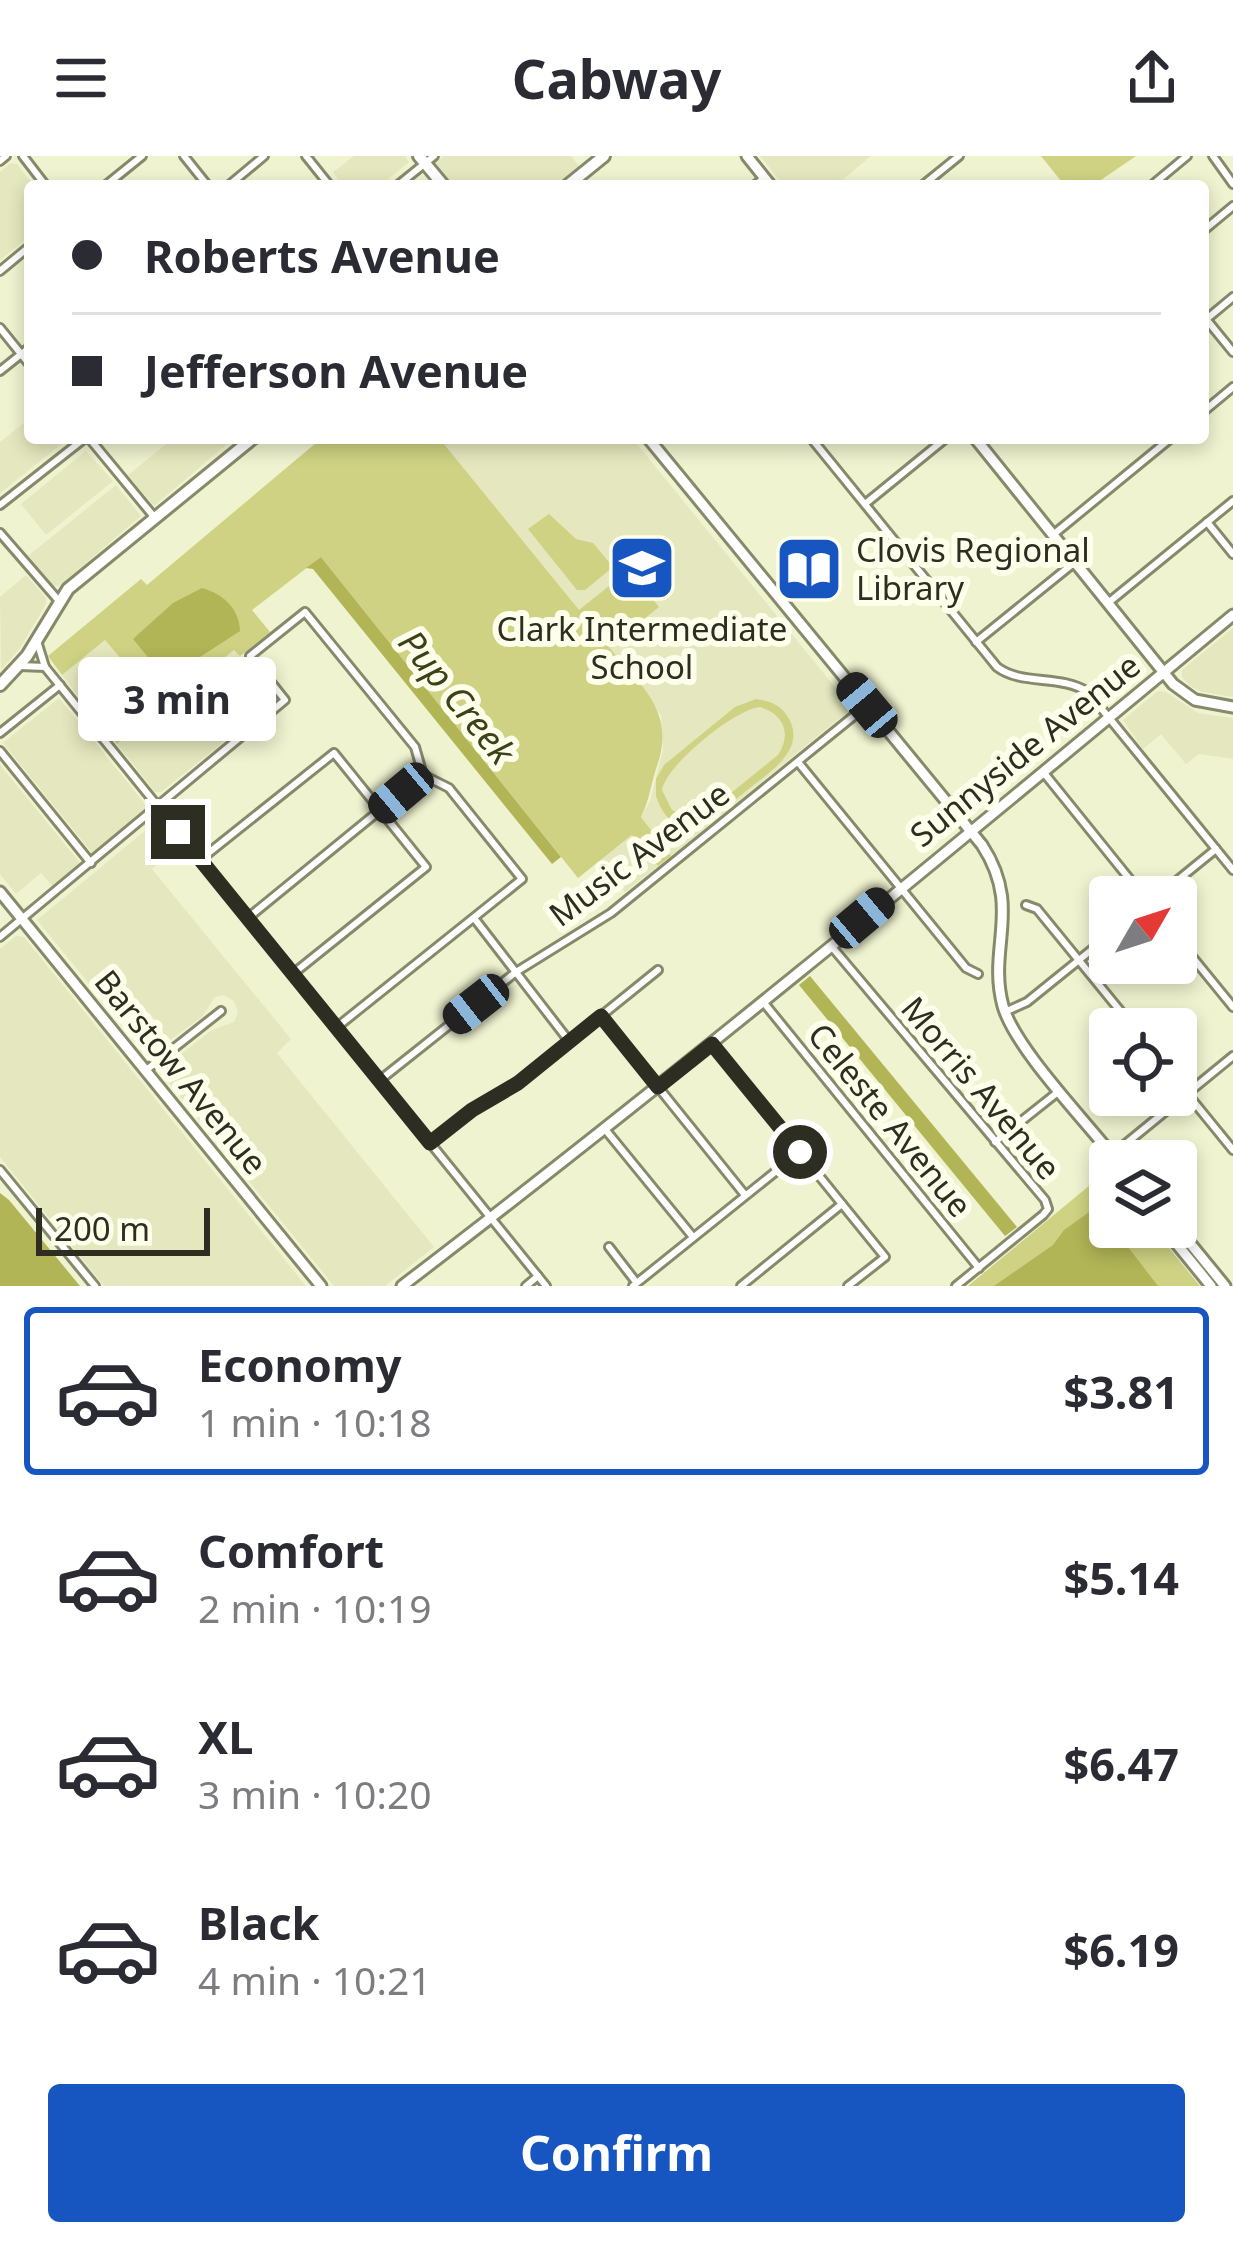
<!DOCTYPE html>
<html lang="en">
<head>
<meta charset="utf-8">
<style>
  :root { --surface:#fff; --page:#f2f2f3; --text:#2b2b33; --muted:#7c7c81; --line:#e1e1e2; --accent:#1755c0 }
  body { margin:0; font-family:"Noto Sans",sans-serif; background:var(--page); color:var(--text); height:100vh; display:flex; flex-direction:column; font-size:45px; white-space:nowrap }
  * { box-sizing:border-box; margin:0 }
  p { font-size:39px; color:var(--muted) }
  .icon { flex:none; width:66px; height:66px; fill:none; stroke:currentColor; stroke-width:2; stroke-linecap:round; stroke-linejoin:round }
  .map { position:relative; height:1130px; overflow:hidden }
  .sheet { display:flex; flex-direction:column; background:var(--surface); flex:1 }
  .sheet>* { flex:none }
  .guide { position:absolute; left:24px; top:24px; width:1185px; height:264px; border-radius:12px; box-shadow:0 6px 18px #0003; display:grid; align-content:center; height:264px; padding:0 48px; background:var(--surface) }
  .needle { width:78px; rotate:51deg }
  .tools { position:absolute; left:1089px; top:720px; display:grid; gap:24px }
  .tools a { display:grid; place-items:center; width:108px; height:108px; border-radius:12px; background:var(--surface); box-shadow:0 6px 18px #0003; font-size:60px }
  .scale { position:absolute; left:36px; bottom:30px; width:174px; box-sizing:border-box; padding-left:12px; border:6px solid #2d2e21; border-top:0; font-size:33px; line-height:42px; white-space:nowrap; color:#2d2e21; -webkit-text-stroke:9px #fdffea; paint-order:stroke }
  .end { position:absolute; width:54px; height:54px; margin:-27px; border:15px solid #2d2e21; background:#fff; box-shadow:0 0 0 6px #fff }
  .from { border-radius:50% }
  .bubble { position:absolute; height:84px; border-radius:12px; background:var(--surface); box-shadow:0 6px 18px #0003; font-size:39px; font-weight:700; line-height:84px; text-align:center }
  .car { position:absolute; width:36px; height:72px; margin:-36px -18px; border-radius:15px; box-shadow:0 0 9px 3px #0007; background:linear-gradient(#222 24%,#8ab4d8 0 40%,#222 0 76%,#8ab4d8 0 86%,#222 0) }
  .guide b { display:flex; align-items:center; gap:42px; height:114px; font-size:45px }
  .guide b+b { border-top:3px solid var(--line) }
  .guide i { width:30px; height:30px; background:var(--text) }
  ul { padding:21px 0 0; list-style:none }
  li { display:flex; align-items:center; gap:36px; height:168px; margin:0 24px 18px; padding:0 24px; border:6px solid transparent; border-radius:12px }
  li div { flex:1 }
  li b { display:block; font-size:45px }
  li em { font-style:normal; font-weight:700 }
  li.current { border-color:var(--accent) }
  li>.icon { width:108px; height:108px; stroke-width:1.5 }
  .action { display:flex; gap:24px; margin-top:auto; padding:24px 48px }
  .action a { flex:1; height:138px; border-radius:12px; background:var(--accent); color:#fff; font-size:48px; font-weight:700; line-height:138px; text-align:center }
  header { display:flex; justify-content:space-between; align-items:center; height:156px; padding:0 48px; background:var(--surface); font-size:54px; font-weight:700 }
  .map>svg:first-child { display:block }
  .built { fill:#e5e8be }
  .green { fill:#ced282; fill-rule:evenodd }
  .water { fill:#b1b556 }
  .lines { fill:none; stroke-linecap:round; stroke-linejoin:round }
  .street-casing { stroke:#878a6a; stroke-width:12 }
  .secondary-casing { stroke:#878a6a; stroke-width:15 }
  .primary-casing { stroke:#878a6a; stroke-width:16 }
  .street { stroke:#fff; stroke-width:6 }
  .secondary { stroke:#fff; stroke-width:9 }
  .primary { stroke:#fff; stroke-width:10 }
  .route { stroke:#2d2e21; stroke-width:15 }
  .labels { text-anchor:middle; stroke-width:12; stroke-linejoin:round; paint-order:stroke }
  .poi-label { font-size:33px; fill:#2d2e21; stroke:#fdffea; text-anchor:start }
  .street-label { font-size:33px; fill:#2d2e21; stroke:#fdffea }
  .water-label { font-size:36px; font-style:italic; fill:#3e4018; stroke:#fdffea }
</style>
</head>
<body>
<header><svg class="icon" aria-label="menu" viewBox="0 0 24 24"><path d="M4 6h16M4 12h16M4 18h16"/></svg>Cabway<svg class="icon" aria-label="share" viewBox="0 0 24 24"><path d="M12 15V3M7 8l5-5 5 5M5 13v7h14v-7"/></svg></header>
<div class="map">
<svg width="1233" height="1130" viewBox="0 0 1233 1130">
  <rect width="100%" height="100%" fill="#f0f3d0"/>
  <g class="built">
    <polygon points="354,0 405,0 409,6 380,30 342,30 333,16"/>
    <polygon points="444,0 571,0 579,10 553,30 453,30 435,7"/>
    <polygon points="760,0 871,0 835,30 784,30"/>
    <polygon points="11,7 17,8 34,30 30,30 30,80 0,104 0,16"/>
    <polygon points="30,262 30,282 69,282 0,337 0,286"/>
    <polygon points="174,282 234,282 154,350 128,319"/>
    <polygon points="439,282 632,282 852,552 671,700 641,661 650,645 663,594 661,559"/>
    <polygon points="86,295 113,325 46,379 21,348"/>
    <polygon points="116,329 141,360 59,430 53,430 28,400"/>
    <polygon points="26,419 46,442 46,448 20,492 1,514 0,441"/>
    <polygon points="1233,472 1233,541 1202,536 1190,530 1182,521 1182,514"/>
    <polygon points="105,484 126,510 82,545 62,519"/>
    <polygon points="235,493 273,542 272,547 161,636 155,636 117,588"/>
    <polygon points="1158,535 1166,536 1198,557 1233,562 1233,603 1199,598 1186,608 1161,578 1143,593 1123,564"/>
    <polygon points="59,542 149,653 93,698 3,587"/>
    <polygon points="0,609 81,708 53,731 41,717 16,738 0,718"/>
    <polygon points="158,664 179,690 152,713 291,883 277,897 434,1091 385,1130 334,1130 162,918 163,912 212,874 234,866 238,857 234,845 224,839 215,841 202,861 148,900 37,764"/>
    <polygon points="633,679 658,710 625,736 599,705"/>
    <polygon points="16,780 24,781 306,1130 104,1130 0,1001 0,793"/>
  </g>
  <g class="green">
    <polygon points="1041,0 1136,0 1092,30 1065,30"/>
    <path d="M322 282H439L579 454 629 414 659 451 609 491C640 529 675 554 658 607 651 626 650 643 641 661L671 700 658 710 632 679 578 722 321 401 252 454 270 476 240 500 234 494 117 588 82 545 126 509 105 484 62 519 48 500 141 423 147 429Z"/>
    <polygon points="549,358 576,383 593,387 613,411 585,434 577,434 528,373"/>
    <path d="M756 543C769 545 780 548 788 561 808 594 768 617 746 635 718 658 675 696 656 640V623L664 609 735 551ZM760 551C784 558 792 578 778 599L705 658 688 661 672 654 662 634C666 609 735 553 760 551Z"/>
    <polygon points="1107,1015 1110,1071 1152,1071 1200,1130 968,1130"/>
  </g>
  <g class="water">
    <polygon points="321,401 561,701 552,708 313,413 306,412"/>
    <path d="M202 432C223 438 239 452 240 475L166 523 133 483 173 447Z"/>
    <polygon points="810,820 1017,1071 1005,1080 799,829"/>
    <polygon points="0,1037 9,1044 80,1130 0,1130"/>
    <polygon points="1092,1054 1110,1062 1110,1071 1119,1071 1127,1079 1128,1091 1158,1130 994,1130 1053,1089 1064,1074"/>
  </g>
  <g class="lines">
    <defs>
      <g id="street">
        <polyline points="23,0 46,30"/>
        <polyline points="184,0 208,30"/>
        <polyline points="306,0 330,30"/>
        <polyline points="1213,0 1233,28"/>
        <polyline points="0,5 6,0"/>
        <polyline points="105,30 142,0"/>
        <polyline points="228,30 264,0"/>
        <polyline points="397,30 434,0"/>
        <polyline points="754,30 764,22"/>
        <polyline points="922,30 959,0"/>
        <polyline points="1151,30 1187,0"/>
        <polyline points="1203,75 1233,50"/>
        <polyline points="0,115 30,90"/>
        <polyline points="1206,163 1233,196"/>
        <polyline points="1203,166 1233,141"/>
        <polyline points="0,172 30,209"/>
        <polyline points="0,215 30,191"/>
        <polyline points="1203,256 1233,231"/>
        <polyline points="89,282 155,362"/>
        <path d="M811 282 997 511C1022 530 1060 518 1088 536L1233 714"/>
        <polyline points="865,348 946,282"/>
        <polyline points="0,349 85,282"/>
        <polyline points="1207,366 1233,398"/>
        <polyline points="0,377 59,445"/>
        <polyline points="1054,378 1171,282"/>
        <polyline points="1108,447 1233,345"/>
        <polyline points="37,485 45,511 546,1130"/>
        <polyline points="976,486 1075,406"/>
        <polyline points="20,510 45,511"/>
        <polyline points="0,577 60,529"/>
        <polyline points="0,595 91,707"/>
        <polyline points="798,606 966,812 978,818"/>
        <polyline points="1044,617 1144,741"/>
        <polyline points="201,703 334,597 426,711 294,817"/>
        <polyline points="1157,741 1216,693"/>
        <polyline points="1026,749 1037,753 1135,873"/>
        <polyline points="249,761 423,619"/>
        <polyline points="474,762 569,885"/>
        <polyline points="0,781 285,544 250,500 305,456 415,591 423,619 449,632 522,723 337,871"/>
        <polyline points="1176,781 1233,851"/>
        <polyline points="832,791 1045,1044 1048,1053 1043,1059 956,1130"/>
        <polyline points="764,847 979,1112"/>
        <polyline points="1007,855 1027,846 1110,779"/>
        <polyline points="601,860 745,1039"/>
        <polyline points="712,888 885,1101 848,1130"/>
        <polyline points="145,915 221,855"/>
        <polyline points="380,924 516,816 611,757 866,550"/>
        <polyline points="1176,924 1233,994"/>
        <polyline points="604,972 693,1081"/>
        <polyline points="995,986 1058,936"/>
        <polyline points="430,987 472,954 518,927 658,814"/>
        <polyline points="1112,999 1233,900"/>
        <polyline points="0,1014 95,1130"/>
        <polyline points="609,1091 636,1126"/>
        <polyline points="526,1130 538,1120"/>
        <polyline points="633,1130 800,996"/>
        <polyline points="741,1130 842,1048"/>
      </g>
      <g id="secondary">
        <polyline points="747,0 771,30"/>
        <path d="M648 282 982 689C1023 752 987 791 1003 850 1015 892 1083 962 1112 999L1123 1005"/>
        <polyline points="975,282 1173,528 1195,544 1233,551"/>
        <polyline points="0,736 321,1130"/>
        <polyline points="1176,1070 1225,1130"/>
        <polyline points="1163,1071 1211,1130"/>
        <path d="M402 1130C685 914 959 686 1233 459"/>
      </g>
      <g id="primary">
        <polyline points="419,0 444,30"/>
        <polyline points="567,30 604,0"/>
        <polyline points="0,529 27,500 68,433 253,282"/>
      </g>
    </defs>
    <use href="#street" class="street-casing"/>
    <use href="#secondary" class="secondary-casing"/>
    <use href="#primary" class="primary-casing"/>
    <use href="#street" class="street"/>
    <use href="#secondary" class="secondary"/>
    <use href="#primary" class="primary"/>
  </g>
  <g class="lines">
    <polyline class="route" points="178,676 430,987 472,954 518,927 601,860 658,931 712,888 800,996"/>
  </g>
  <defs>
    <symbol id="school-square" viewBox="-11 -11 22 22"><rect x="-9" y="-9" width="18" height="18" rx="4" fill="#1755c0" stroke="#fdffea"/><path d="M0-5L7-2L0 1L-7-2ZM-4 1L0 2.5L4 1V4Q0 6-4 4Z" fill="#fff"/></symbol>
    <symbol id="library-square" viewBox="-11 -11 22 22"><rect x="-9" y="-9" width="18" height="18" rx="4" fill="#1755c0" stroke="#fdffea"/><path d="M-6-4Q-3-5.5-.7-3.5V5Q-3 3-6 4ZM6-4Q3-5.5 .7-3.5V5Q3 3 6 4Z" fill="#fff"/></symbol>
  </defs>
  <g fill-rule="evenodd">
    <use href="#school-square" x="604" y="374" width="76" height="76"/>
    <use href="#library-square" x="771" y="375" width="76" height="76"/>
  </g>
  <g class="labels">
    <g class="poi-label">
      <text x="856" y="406">Clovis Regional<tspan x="856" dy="38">Library</tspan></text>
      <text x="642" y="485" text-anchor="middle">Clark Intermediate<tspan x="642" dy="38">School</tspan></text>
    </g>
    <g class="street-label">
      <text transform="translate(1025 594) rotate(-39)" y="12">Sunnyside Avenue</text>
      <text transform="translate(639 698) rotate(-37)" y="12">Music Avenue</text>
      <text transform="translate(181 916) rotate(51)" y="12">Barstow Avenue</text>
      <text transform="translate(981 932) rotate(50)" y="12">Morris Avenue</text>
      <text transform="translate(890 964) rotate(51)" y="12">Celeste Avenue</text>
    </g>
    <g class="water-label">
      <text transform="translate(457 541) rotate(51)" y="13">Pup Creek</text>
    </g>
  </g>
</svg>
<div class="tools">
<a><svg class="needle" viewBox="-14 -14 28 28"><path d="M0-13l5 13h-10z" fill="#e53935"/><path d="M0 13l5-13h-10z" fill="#7c7c81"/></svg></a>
<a><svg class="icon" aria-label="locate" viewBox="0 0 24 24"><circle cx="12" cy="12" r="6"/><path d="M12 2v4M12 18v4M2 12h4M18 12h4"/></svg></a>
<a><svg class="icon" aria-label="layers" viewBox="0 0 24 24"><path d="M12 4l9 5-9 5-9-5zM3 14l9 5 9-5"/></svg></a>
</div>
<div class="scale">200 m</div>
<i class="end from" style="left:800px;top:996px"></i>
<i class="end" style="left:178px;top:676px"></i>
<div class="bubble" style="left:78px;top:501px;width:198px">3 min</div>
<i class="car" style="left:867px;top:549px;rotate:320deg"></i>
<i class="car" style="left:401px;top:637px;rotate:230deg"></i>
<i class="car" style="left:862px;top:762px;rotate:50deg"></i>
<i class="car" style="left:476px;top:848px;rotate:232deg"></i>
<div class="guide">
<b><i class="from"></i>Roberts Avenue</b>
<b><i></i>Jefferson Avenue</b>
</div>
</div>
<section class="sheet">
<ul>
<li class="current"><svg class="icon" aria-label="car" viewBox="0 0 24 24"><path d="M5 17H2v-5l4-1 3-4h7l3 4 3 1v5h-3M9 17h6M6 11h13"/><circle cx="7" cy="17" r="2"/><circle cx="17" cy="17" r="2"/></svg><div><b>Economy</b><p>1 min · 10:18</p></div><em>$3.81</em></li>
<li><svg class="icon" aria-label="car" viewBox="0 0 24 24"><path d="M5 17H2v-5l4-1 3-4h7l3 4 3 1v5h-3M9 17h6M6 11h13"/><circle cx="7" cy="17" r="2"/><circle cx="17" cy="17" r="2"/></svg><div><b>Comfort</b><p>2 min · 10:19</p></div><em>$5.14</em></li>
<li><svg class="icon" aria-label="car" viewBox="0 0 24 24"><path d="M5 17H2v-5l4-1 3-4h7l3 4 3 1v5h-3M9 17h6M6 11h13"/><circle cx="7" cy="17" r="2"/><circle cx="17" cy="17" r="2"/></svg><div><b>XL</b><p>3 min · 10:20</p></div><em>$6.47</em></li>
<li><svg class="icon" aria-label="car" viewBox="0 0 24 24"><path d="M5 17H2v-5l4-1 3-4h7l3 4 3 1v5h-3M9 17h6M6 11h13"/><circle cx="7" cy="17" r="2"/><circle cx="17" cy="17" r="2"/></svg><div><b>Black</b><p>4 min · 10:21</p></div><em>$6.19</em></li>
</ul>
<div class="action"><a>Confirm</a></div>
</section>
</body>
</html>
